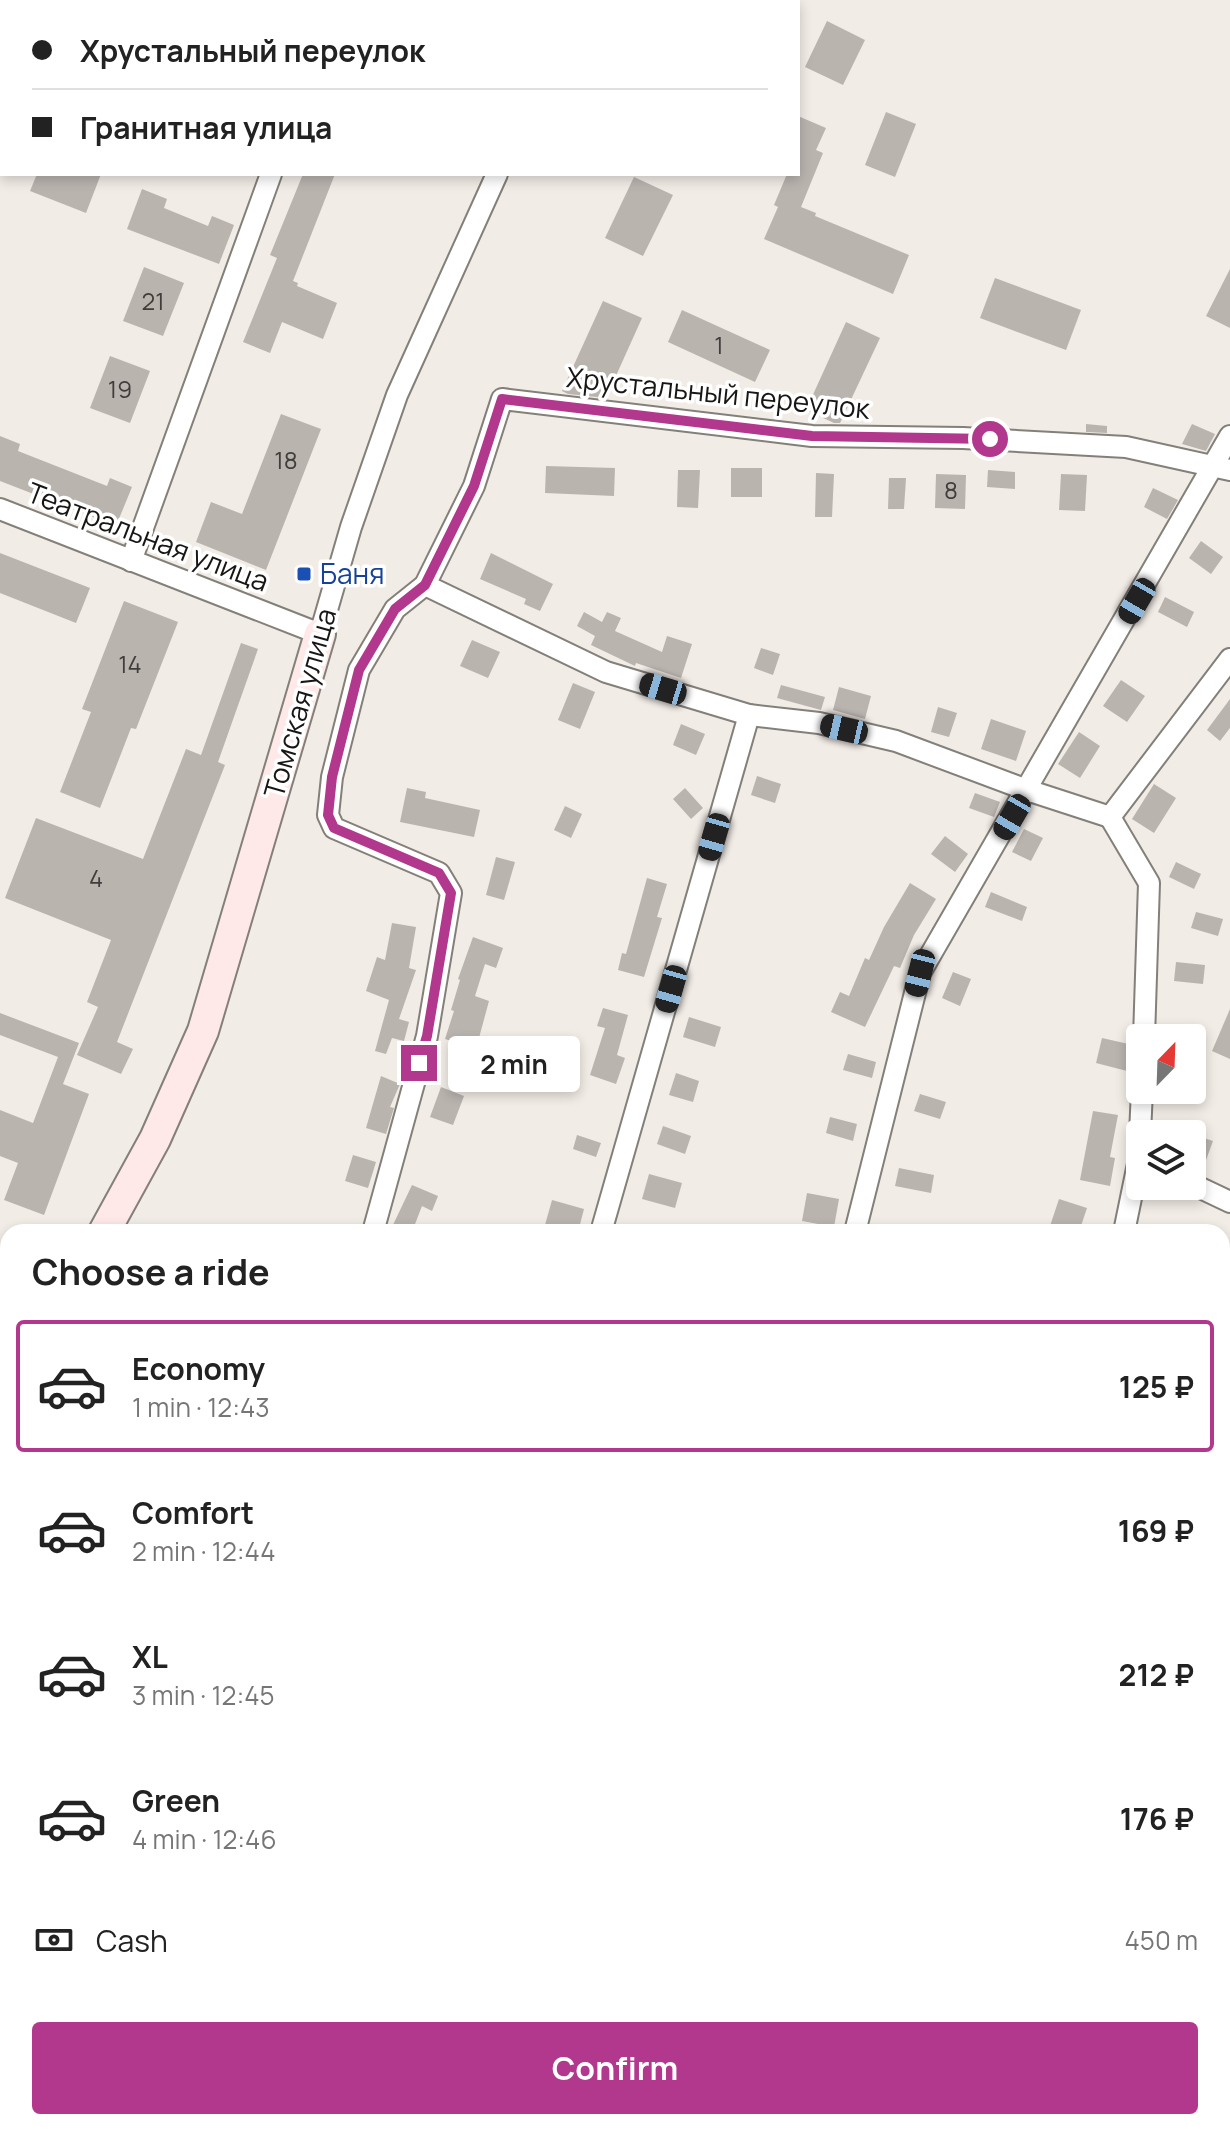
<!DOCTYPE html>
<html lang="en">
<head>
<meta charset="utf-8">
<style>
  :root { --surface:#fff; --page:#f2f2f2; --text:#222; --muted:#767676; --line:#e0e0e0; --accent:#b1388c }
  body { margin:0; font-family:Manrope,sans-serif; background:var(--page); color:var(--text); height:100vh; display:flex; flex-direction:column; font-size:30px; white-space:nowrap }
  * { box-sizing:border-box; margin:0 }
  p { font-size:26px; color:var(--muted) }
  .icon { flex:none; width:44px; height:44px; fill:none; stroke:currentColor; stroke-width:2; stroke-linecap:round; stroke-linejoin:round }
  .map { position:relative; flex:1; overflow:hidden }
  .side { position:absolute; left:0px; top:1224px; width:1230px; height:906px; display:flex; flex-direction:column; background:var(--surface); border-radius:24px 24px 0 0; box-shadow:0 4px 12px #0003 }
  .side>* { flex:none }
  .top-card { position:absolute; left:0px; top:0px; width:800px; height:176px; box-shadow:0 4px 12px #0003; display:grid; align-content:center; height:176px; padding:0 32px; background:var(--surface) }
  .needle { width:52px; rotate:23deg }
  .controls { position:absolute; left:1126px; top:1024px; display:grid; gap:16px }
  .controls a { display:grid; place-items:center; width:80px; height:80px; border-radius:8px; background:var(--surface); box-shadow:0 4px 12px #0003; font-size:40px }
  .end { position:absolute; width:36px; height:36px; margin:-18px; border:10px solid #b1388c; background:#fff; box-shadow:0 0 0 4px #fff }
  .from { border-radius:50% }
  .bubble { position:absolute; height:56px; border-radius:8px; background:var(--surface); box-shadow:0 4px 12px #0003; font-size:26px; font-weight:700; line-height:56px; text-align:center }
  .car { position:absolute; width:24px; height:48px; margin:-24px -12px; border-radius:10px; box-shadow:0 0 6px 2px #0007; background:linear-gradient(#222 24%,#8ab4d8 0 40%,#222 0 76%,#8ab4d8 0 86%,#222 0) }
  .top-card b { display:flex; align-items:center; gap:28px; height:76px; font-size:30px }
  .top-card b+b { border-top:2px solid var(--line) }
  .top-card i { width:20px; height:20px; background:var(--text) }
  ul { padding:0; list-style:none }
  li { display:flex; align-items:center; gap:24px; height:132px; margin:0 16px 12px; padding:0 16px; border:4px solid transparent; border-radius:8px }
  li div { flex:1 }
  li b { display:block; font-size:30px }
  li em { font-style:normal; font-weight:700 }
  li.selected { border-color:var(--accent) }
  li>.icon { width:72px; height:72px; stroke-width:1.5 }
  h2 { padding:0 32px; font-size:36px; line-height:96px }
  .pay { display:flex; align-items:center; gap:20px; height:88px; padding:0 32px; font-size:30px }
  .pay p { margin-inline-start:auto }
  .primary-button { display:flex; gap:16px; margin-top:auto; padding:16px 32px }
  .primary-button a { flex:1; height:92px; border-radius:8px; background:var(--accent); color:#fff; font-size:32px; font-weight:700; line-height:92px; text-align:center }
  .map>svg:first-child { display:block }
  .built { fill:#e9ded2 }
  .water { fill:#9cc3e1 }
  .building { fill:#bab4af }
  .lines { fill:none; stroke-linecap:round; stroke-linejoin:round }
  .street-casing { stroke:#837f79; stroke-width:24 }
  .secondary-casing { stroke:#837f79; stroke-width:34 }
  .street { stroke:#fff; stroke-width:20 }
  .secondary { stroke:#fee8e8; stroke-width:30 }
  .route { stroke:#b1388c; stroke-width:10 }
  .transit-dot { fill:#1a4fb4; stroke:#fff; stroke-width:3 }
  .labels { text-anchor:middle; stroke-width:7; stroke-linejoin:round; paint-order:stroke }
  .number-label { font-size:24px; fill:#403e3b }
  .street-label { font-size:28px; fill:#181614; stroke:#fff }
  .transit-label { font-size:28px; fill:#164399; stroke:#fff; text-anchor:start }
</style>
</head>
<body>
<div class="map">
<svg width="1230" height="2129" viewBox="0 0 1230 2129">
  <rect width="100%" height="100%" fill="#f2ece6"/>
  <g class="built">
    <polygon points="0,0 320,0 2,2 2,78"/>
    <polygon points="8,1552 8,1709 0,1707 0,1573"/>
    <polygon points="8,1930 8,2122 802,2122 803,2129 0,2129 0,1937"/>
  </g>
  <g class="water">
    <polygon points="1230,1527 1230,1726 1222,1722 1222,1529"/>
    <polygon points="1222,1837 1230,1838 1230,2129 859,2129 865,2122 1222,2122"/>
  </g>
  <g class="building">
    <polygon points="827,21 865,40 843,85 805,67"/>
    <polygon points="886,112 916,124 895,177 865,165"/>
    <polygon points="798,116 826,128 816,150 823,153 801,207 816,213 815,216 909,255 893,294 764,239 778,207 774,205 787,174 798,174"/>
    <polygon points="37,174 101,174 86,213 30,191"/>
    <polygon points="303,174 335,174 293,281 298,283 297,286 337,303 323,339 282,322 270,353 243,342 277,258 270,255"/>
    <polygon points="634,177 673,195 643,256 605,238"/>
    <polygon points="142,189 167,199 164,208 208,226 212,216 234,225 219,264 127,229"/>
    <polygon points="144,267 184,283 163,336 123,321"/>
    <polygon points="1230,269 1230,328 1206,316"/>
    <polygon points="995,278 1081,310 1066,350 980,318"/>
    <polygon points="603,301 642,318 606,398 568,394 562,391"/>
    <polygon points="682,310 770,350 755,382 668,342"/>
    <polygon points="846,322 880,338 840,423 834,423 806,410"/>
    <polygon points="110,356 150,371 130,423 90,408"/>
    <polygon points="281,414 321,429 266,570 196,542 211,502 242,514"/>
    <polygon points="1086,424 1107,426 1107,433 1086,432"/>
    <polygon points="1192,424 1215,434 1206,451 1182,444"/>
    <polygon points="0,436 20,444 18,451 107,486 110,478 132,487 116,526 0,481"/>
    <polygon points="546,466 615,468 614,496 545,493"/>
    <rect x="731" y="468" width="31" height="29"/>
    <polygon points="678,470 700,470 698,508 677,507"/>
    <polygon points="988,470 1015,472 1015,489 987,487"/>
    <polygon points="816,473 834,474 832,517 815,517"/>
    <polygon points="936,474 966,475 965,509 935,508"/>
    <polygon points="1061,474 1087,475 1085,511 1059,510"/>
    <polygon points="889,478 906,478 904,509 888,509"/>
    <polygon points="1153,488 1178,500 1167,519 1144,507"/>
    <polygon points="1201,541 1223,557 1211,574 1189,558"/>
    <polygon points="0,553 90,588 76,623 0,593"/>
    <polygon points="491,553 553,584 540,611 524,604 526,599 480,579"/>
    <polygon points="1165,597 1194,612 1187,627 1158,612"/>
    <polygon points="124,601 178,622 136,729 131,728 100,808 60,792 91,712 82,709"/>
    <polygon points="584,612 602,622 607,612 621,618 615,631 662,652 667,636 692,644 681,678 636,663 635,666 591,645 595,636 577,626"/>
    <polygon points="472,640 500,652 488,678 460,666"/>
    <polygon points="241,643 258,649 218,762 225,765 117,1042 133,1049 121,1074 77,1055 98,1007 87,1002 111,940 5,898 36,818 143,859 186,749 201,755"/>
    <polygon points="761,648 780,654 773,675 754,668"/>
    <polygon points="1121,680 1145,696 1127,722 1103,706"/>
    <polygon points="573,683 595,692 580,729 558,720"/>
    <polygon points="781,685 825,697 821,710 777,698"/>
    <polygon points="839,687 871,696 865,719 833,710"/>
    <polygon points="1230,699 1230,728 1220,741 1207,730"/>
    <polygon points="938,707 957,713 949,737 931,732"/>
    <polygon points="991,719 1026,731 1016,761 981,749"/>
    <polygon points="681,724 705,734 696,755 673,745"/>
    <polygon points="1079,732 1100,746 1080,778 1058,764"/>
    <polygon points="757,776 781,784 775,803 751,795"/>
    <polygon points="1154,784 1176,798 1154,833 1132,819"/>
    <polygon points="407,788 426,792 425,798 480,810 474,837 400,822"/>
    <polygon points="685,788 703,808 691,819 673,799"/>
    <polygon points="975,793 1000,802 994,817 969,808"/>
    <polygon points="565,806 582,814 571,838 554,830"/>
    <polygon points="1024,829 1043,838 1031,861 1012,852"/>
    <polygon points="945,836 968,854 955,872 931,854"/>
    <polygon points="496,857 515,862 504,900 486,895"/>
    <polygon points="1176,862 1201,874 1194,889 1169,877"/>
    <polygon points="647,878 667,884 657,917 662,918 644,977 618,970 622,953 626,954"/>
    <polygon points="910,883 936,899 914,935 900,968 894,966 865,1027 831,1012 840,992 849,996 865,958 869,960 884,927"/>
    <polygon points="991,892 1027,907 1022,921 985,907"/>
    <polygon points="1196,912 1223,919 1218,936 1191,928"/>
    <polygon points="392,923 416,927 409,968 416,970 399,1019 409,1022 404,1041 392,1038 386,1054 375,1051 389,1000 366,991 377,957 385,960"/>
    <polygon points="473,937 503,948 496,968 485,964 475,996 489,1001 476,1049 445,1039 454,1011 451,1010 460,980 458,979"/>
    <polygon points="1176,962 1205,965 1203,984 1174,981"/>
    <polygon points="953,972 971,979 960,1006 942,998"/>
    <polygon points="603,1008 628,1015 617,1055 625,1058 616,1084 590,1075 605,1028 597,1026"/>
    <polygon points="1230,1009 1230,1059 1212,1051"/>
    <polygon points="0,1013 79,1043 63,1084 89,1094 44,1215 4,1200 18,1163 0,1156 0,1110 33,1123 58,1057 0,1035"/>
    <polygon points="689,1017 721,1027 715,1047 683,1037"/>
    <polygon points="1102,1038 1133,1045 1127,1071 1096,1063"/>
    <polygon points="848,1054 876,1062 872,1078 843,1070"/>
    <polygon points="676,1073 699,1081 693,1102 669,1095"/>
    <polygon points="381,1076 400,1084 390,1107 394,1108 386,1134 366,1128"/>
    <polygon points="441,1087 464,1096 453,1125 430,1117"/>
    <polygon points="920,1094 946,1102 940,1119 914,1111"/>
    <polygon points="1093,1111 1118,1115 1110,1157 1115,1158 1110,1186 1080,1180"/>
    <polygon points="830,1117 857,1124 853,1141 826,1133"/>
    <polygon points="663,1126 691,1136 685,1154 657,1144"/>
    <polygon points="1192,1134 1213,1141 1205,1163 1192,1158"/>
    <polygon points="577,1135 601,1143 596,1157 573,1149"/>
    <polygon points="353,1155 376,1162 368,1188 345,1181"/>
    <polygon points="899,1168 934,1175 931,1193 895,1186"/>
    <polygon points="649,1174 682,1183 675,1208 642,1199"/>
    <polygon points="412,1185 438,1196 432,1211 422,1206 412,1232 405,1232 392,1227"/>
    <polygon points="807,1193 839,1199 834,1227 802,1221"/>
    <polygon points="1059,1199 1087,1208 1079,1232 1048,1232"/>
    <polygon points="552,1200 584,1209 578,1232 543,1232"/>
  </g>
  <g class="lines">
    <defs>
      <g id="street">
        <polyline points="580,2 581,0"/>
        <polyline points="0,509 320,634 351,527 397,395 497,174"/>
        <polyline points="131,561 271,174"/>
        <polyline points="425,585 606,672 749,715 819,723 896,741 1027,790 1110,817"/>
        <polyline points="1144,1038 1149,883 1110,817 1230,659"/>
        <polyline points="1140,1134 1142,1090"/>
        <polyline points="1192,1184 1230,1202"/>
        <polyline points="373,1232 427,1036 451,893 439,873 334,828 328,815 332,777 359,670 395,609 425,585 474,486 502,399 812,436 963,438 1126,447 1230,470"/>
        <polyline points="601,1232 749,715"/>
        <polyline points="855,1232 920,973 1230,436"/>
        <polyline points="1124,1232 1139,1159 1140,1144"/>
        <polyline points="1222,1319 1230,1318"/>
        <polyline points="0,1510 8,1507"/>
        <polyline points="1222,1784 1230,1786"/>
      </g>
      <g id="secondary">
        <polyline points="104,1232 155,1139 203,1031 320,634"/>
        <polyline points="0,1420 8,1405"/>
      </g>
    </defs>
    <use href="#street" class="street-casing"/>
    <use href="#secondary" class="secondary-casing"/>
    <use href="#street" class="street"/>
    <use href="#secondary" class="secondary"/>
  </g>
  <g class="lines">
    <polyline class="route" points="419,1063 427,1036 451,893 439,873 334,828 328,815 332,777 359,670 395,609 425,585 474,486 502,399 812,436 990,439"/>
  </g>
  <rect class="transit-dot" x="296" y="566" width="16" height="16" rx="4"/>
  <g class="labels">
    <g class="number-label">
      <text x="153" y="310">21</text>
      <text x="719" y="354">1</text>
      <text x="120" y="398">19</text>
      <text x="286" y="469">18</text>
      <text x="951" y="499">8</text>
      <text x="130" y="673">14</text>
      <text x="96" y="887">4</text>
    </g>
    <g class="street-label">
      <text transform="translate(718 393) rotate(6)" y="10">Хрустальный переулок</text>
      <text transform="translate(148 537) rotate(21)" y="10">Театральная улица</text>
      <text transform="translate(300 703) rotate(-74)" y="10">Томская улица</text>
    </g>
    <g class="transit-label">
      <text x="320" y="584">Баня</text>
    </g>
  </g>
</svg>
<div class="controls">
<a><svg class="needle" viewBox="-14 -14 28 28"><path d="M0-13l5 13h-10z" fill="#e53935"/><path d="M0 13l5-13h-10z" fill="#767676"/></svg></a>
<a><svg class="icon" aria-label="layers" viewBox="0 0 24 24"><path d="M12 4l9 5-9 5-9-5zM3 14l9 5 9-5"/></svg></a>
</div>
<i class="end from" style="left:990px;top:439px"></i>
<i class="end" style="left:419px;top:1063px"></i>
<div class="bubble" style="left:448px;top:1036px;width:132px">2 min</div>
<i class="car" style="left:1137px;top:601px;rotate:210deg"></i>
<i class="car" style="left:663px;top:689px;rotate:287deg"></i>
<i class="car" style="left:844px;top:729px;rotate:283deg"></i>
<i class="car" style="left:1012px;top:817px;rotate:210deg"></i>
<i class="car" style="left:714px;top:837px;rotate:196deg"></i>
<i class="car" style="left:920px;top:973px;rotate:194deg"></i>
<i class="car" style="left:671px;top:989px;rotate:196deg"></i>
<div class="top-card">
<b><i class="from"></i>Хрустальный переулок</b>
<b><i></i>Гранитная улица</b>
</div>
<section class="side">
<h2>Choose a ride</h2>
<ul>
<li class="selected"><svg class="icon" aria-label="car" viewBox="0 0 24 24"><path d="M5 17H2v-5l4-1 3-4h7l3 4 3 1v5h-3M9 17h6M6 11h13"/><circle cx="7" cy="17" r="2"/><circle cx="17" cy="17" r="2"/></svg><div><b>Economy</b><p>1 min · 12:43</p></div><em>125 ₽</em></li>
<li><svg class="icon" aria-label="car" viewBox="0 0 24 24"><path d="M5 17H2v-5l4-1 3-4h7l3 4 3 1v5h-3M9 17h6M6 11h13"/><circle cx="7" cy="17" r="2"/><circle cx="17" cy="17" r="2"/></svg><div><b>Comfort</b><p>2 min · 12:44</p></div><em>169 ₽</em></li>
<li><svg class="icon" aria-label="car" viewBox="0 0 24 24"><path d="M5 17H2v-5l4-1 3-4h7l3 4 3 1v5h-3M9 17h6M6 11h13"/><circle cx="7" cy="17" r="2"/><circle cx="17" cy="17" r="2"/></svg><div><b>XL</b><p>3 min · 12:45</p></div><em>212 ₽</em></li>
<li><svg class="icon" aria-label="car" viewBox="0 0 24 24"><path d="M5 17H2v-5l4-1 3-4h7l3 4 3 1v5h-3M9 17h6M6 11h13"/><circle cx="7" cy="17" r="2"/><circle cx="17" cy="17" r="2"/></svg><div><b>Green</b><p>4 min · 12:46</p></div><em>176 ₽</em></li>
</ul>
<div class="pay"><svg class="icon" aria-label="cash" viewBox="0 0 24 24"><path d="M3 7h18v10H3z"/><circle cx="12" cy="12" r="2"/></svg>Cash<p>450 m</p></div>
<div class="primary-button"><a>Confirm</a></div>
</section>
</div>
</body>
</html>
